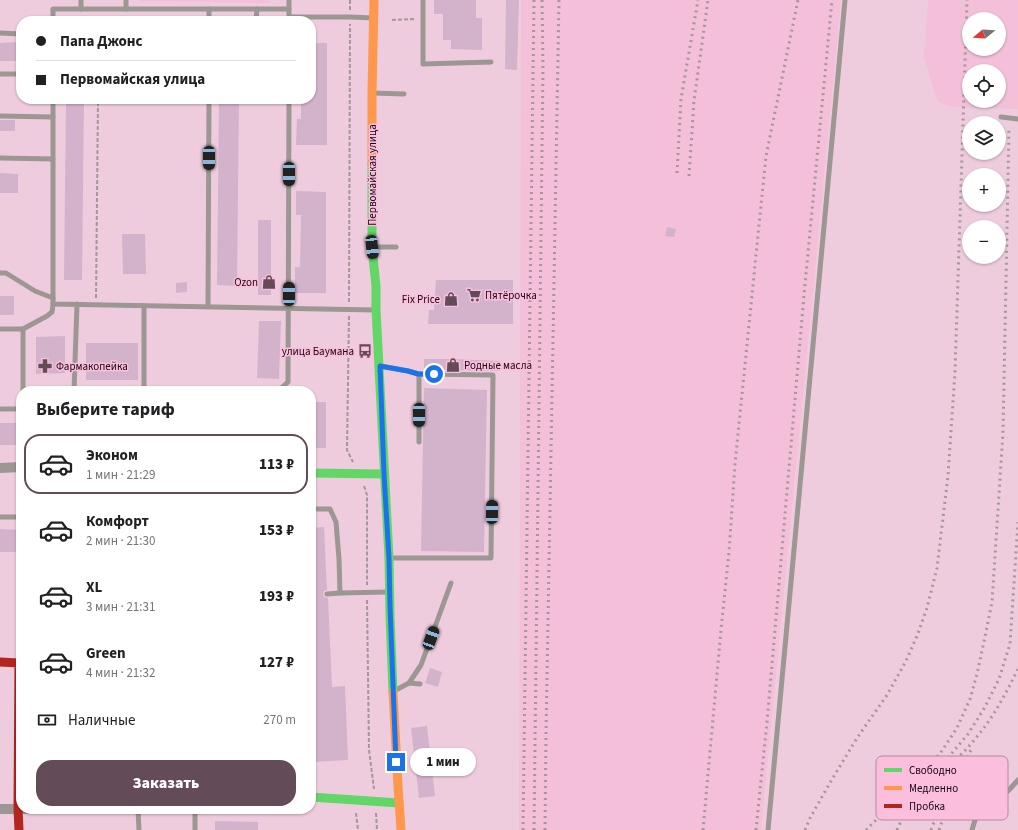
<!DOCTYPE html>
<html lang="ru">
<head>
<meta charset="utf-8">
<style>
  :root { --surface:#fff; --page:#f6f6f6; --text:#202124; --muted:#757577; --line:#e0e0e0; --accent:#644b58 }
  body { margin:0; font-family:"Source Sans 3",sans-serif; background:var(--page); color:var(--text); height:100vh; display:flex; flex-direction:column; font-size:15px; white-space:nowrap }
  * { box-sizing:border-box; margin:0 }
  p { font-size:13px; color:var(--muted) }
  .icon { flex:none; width:22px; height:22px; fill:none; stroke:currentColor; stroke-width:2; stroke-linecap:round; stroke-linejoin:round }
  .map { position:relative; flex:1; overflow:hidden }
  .side { position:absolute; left:16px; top:386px; width:300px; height:428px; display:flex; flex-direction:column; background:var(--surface); border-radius:16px; box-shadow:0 1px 3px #0004 }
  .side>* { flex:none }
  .top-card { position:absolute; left:16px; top:16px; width:300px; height:88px; border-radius:16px; box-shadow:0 1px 3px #0004; display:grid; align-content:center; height:88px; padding:0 20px; background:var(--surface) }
  .needle { width:26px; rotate:252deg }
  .fabs { position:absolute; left:962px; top:12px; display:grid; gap:8px }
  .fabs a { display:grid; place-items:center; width:44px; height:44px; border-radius:50%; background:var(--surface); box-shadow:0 1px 3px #0004; font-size:20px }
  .end { position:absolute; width:18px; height:18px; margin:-9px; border:5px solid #1a73e8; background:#fff; box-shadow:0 0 0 2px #fff }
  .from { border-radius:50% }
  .bubble { position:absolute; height:28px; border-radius:14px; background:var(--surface); box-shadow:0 1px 3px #0004; font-size:13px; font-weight:800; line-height:28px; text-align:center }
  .car { position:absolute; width:12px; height:24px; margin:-12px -6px; border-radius:5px; box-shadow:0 0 3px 1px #0007; background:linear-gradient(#222 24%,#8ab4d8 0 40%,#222 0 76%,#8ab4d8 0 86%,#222 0) }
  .top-card b { display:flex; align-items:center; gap:14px; height:38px; font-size:15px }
  .top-card b+b { border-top:1px solid var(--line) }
  .top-card i { width:10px; height:10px; background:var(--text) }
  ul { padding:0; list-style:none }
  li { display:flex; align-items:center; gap:12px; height:60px; margin:0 8px 6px; padding:0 12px; border:2px solid transparent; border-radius:16px }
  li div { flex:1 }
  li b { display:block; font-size:15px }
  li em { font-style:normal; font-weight:800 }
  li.active { border-color:var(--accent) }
  li>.icon { width:36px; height:36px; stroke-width:1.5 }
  h2 { padding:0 20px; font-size:18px; line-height:48px }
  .pay { display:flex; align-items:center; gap:10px; height:44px; padding:0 20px; font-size:15px }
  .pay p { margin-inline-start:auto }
  .action { display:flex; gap:8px; margin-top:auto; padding:8px 20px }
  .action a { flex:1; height:46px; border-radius:16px; background:var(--accent); color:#fff; font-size:16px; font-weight:800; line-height:46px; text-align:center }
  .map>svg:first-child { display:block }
  .built { fill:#f3bfd9; fill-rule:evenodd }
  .building { fill:#d3b3cb }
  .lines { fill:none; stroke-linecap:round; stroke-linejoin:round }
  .path { stroke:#a29899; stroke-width:2; stroke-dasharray:4 2; stroke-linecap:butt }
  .lane { stroke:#9c9792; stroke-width:5 }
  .street { stroke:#9c9792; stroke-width:10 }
  .fast { stroke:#63d668; stroke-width:9 }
  .slow { stroke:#ff974d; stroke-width:9 }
  .jam { stroke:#b3261e; stroke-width:9 }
  .rail { stroke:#a7969c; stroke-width:3; stroke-dasharray:2 4; stroke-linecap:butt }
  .route { stroke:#1a73e8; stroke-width:5 }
  .labels { text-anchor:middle; stroke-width:3; stroke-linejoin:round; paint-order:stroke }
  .street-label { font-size:11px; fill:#190611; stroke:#fbbfdd }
  .poi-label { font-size:11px; fill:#190611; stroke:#fbbfdd; text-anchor:end }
  .key { fill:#fbbfdd; stroke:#b788a0; stroke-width:1 }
  .key-label { font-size:11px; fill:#190611 }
</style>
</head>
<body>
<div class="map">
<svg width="1018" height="830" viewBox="0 0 1018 830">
  <rect width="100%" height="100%" fill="#ecd"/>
  <g class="built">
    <polygon points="139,0 269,0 269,3 139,1"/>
    <polygon points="521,0 841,0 761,830 519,830"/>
    <path d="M928 0H1018V109L955 107 946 105 938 101 935 94 924 57ZM969 19H999V49H969ZM969 71H999V101H969Z"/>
  </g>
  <g class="building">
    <polygon points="434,0 476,0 476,18 482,18 482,50 451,49 451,40 443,40 443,14 434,14"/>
    <polygon points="506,0 519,0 517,70 505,69"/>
    <polygon points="17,42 17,61 0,61 0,43"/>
    <polygon points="311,43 327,43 327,145 296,145 297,119 301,119 301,99 311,99"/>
    <polygon points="66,99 84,99 82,280 64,280"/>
    <polygon points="219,99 239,99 237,286 217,285"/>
    <rect x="0" y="120" width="15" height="11"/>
    <polygon points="0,173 18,174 18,193 0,193"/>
    <polygon points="296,191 326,192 326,293 295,293 295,267 300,267 301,215 296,215"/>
    <rect x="258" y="220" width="13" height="75"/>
    <polygon points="667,227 676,229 674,237 665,236"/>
    <polygon points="122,234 145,234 146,274 123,274"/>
    <polygon points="436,280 513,280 513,324 428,324 429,310 434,310"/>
    <polygon points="187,282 187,292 176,293 176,283"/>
    <rect x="0" y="296" width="14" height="19"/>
    <polygon points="259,321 281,321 279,379 257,378"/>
    <polygon points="65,336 65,373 36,374 36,337"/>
    <rect x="86" y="343" width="52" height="37"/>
    <polygon points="424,359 454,359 500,361 500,371 424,370"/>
    <polygon points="424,388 487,390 484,552 421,551"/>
    <rect x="311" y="402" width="15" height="46"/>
    <rect x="0" y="423" width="16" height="22"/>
    <polygon points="324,527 327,590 324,591 323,594 324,597 328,598 332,687 345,686 348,760 313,762 311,710 311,528"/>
    <polygon points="0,529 21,530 21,552 0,552"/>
    <polygon points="430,668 442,672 438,687 425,683"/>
    <polygon points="427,726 435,796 419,798 411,728"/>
    <polygon points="215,821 258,822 258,830 215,830"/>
  </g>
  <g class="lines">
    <g class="path">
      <polyline points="350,10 350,0"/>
      <polyline points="392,20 416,19"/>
      <polyline points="98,21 98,16"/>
      <polyline points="96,298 98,99"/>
      <polyline points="349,302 350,24"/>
      <polyline points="349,316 347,450 353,462"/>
      <polyline points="364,486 367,495 367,585"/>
      <polyline points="367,600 369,750 374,789"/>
      <polyline points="356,813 358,830"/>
      <polyline points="376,813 377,830"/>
    </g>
    <g class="lane">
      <polyline points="423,0 423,64 491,62"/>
      <polyline points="81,9 81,0"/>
      <polyline points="126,9 126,0"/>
      <polyline points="289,9 289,0"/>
      <polyline points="53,21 53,9 289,9 289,17 350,17 373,18"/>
      <polyline points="209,21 209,9"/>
      <polyline points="256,21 257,9"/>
      <polyline points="0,33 21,34"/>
      <polyline points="0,74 21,74"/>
      <polyline points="373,93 404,94"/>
      <polyline points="53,99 53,304 375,310"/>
      <polyline points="0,116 53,117"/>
      <polyline points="1001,117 1018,119"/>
      <polyline points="0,158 53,159"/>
      <polyline points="373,247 396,247"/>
      <polyline points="0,273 6,273 35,291 53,298"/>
      <polyline points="144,306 144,391"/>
      <polyline points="208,307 209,99"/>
      <polyline points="0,329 23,329"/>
      <polyline points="380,366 408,371 419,374 493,375 491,558 390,558"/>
      <polyline points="419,374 419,442"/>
      <polyline points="23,391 23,329 47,316 52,312 53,304"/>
      <polyline points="74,391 77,304"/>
      <polyline points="278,391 288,382 289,99"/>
      <polyline points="0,409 21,409"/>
      <polyline points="311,509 330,509 336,522 339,559 340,593 388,592"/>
      <polyline points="0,517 21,517"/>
      <polyline points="327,594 340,593"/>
      <polyline points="409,683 420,684"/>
      <polyline points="394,691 409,683 421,665 451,583"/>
      <polyline points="138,809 139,830"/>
      <polyline points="195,809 195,830"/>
      <polyline points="768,830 845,0"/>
      <polyline points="972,830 975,820 1009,790 1018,780"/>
    </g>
    <g class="street">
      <polyline points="0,468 21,467"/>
      <polyline points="0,809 49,809"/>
    </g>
    <g class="fast">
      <polyline points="372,164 372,247 376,286 376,310 389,558 390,616 393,692"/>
      <polyline points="311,473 384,474"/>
      <polyline points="311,797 399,803"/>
    </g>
    <g class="slow">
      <polyline points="372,164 372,93 374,0"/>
      <polyline points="393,692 398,786 401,830"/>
    </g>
    <polyline class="jam" points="0,662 19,663 18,809 19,830"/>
    <g class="rail">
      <polyline points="677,173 681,99 698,0"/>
      <polyline points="689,176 694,101 708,0"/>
      <path d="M929 783C955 763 979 738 996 710 1004 697 1011 683 1018 669"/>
      <polyline points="906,801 947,759 968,734 985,707 999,679 1010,644 1018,522"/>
      <polyline points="523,830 534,0"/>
      <polyline points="534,830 543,66 542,0"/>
      <polyline points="545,830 546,734 559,0"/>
      <polyline points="703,830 721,630 729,552 735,464 766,156 798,0"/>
      <polyline points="756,830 767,722 804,295 832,0"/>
      <polyline points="805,830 810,818 831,781 857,738 887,695 906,661 917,636 927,608 937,568 948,476 955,372 967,0"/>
      <polyline points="866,830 919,777 941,752 957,728 970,699 977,674 986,632 992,602 1003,433 1009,128"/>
      <polyline points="897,830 905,812"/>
      <polyline points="931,830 938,811 947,800"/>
      <path d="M939 830C949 802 958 774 972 748"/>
    </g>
  </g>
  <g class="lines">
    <polyline class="route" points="396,762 390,606 389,558 384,474 380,366 408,371 418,374 434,374"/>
  </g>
  <defs>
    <symbol id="shop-bare" viewBox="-9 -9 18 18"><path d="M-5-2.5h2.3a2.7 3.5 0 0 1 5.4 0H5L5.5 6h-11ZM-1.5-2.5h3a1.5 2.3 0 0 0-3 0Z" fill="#644b58" stroke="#fbbfdd" stroke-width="2.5" paint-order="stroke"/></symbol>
    <symbol id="supermarket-bare" viewBox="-9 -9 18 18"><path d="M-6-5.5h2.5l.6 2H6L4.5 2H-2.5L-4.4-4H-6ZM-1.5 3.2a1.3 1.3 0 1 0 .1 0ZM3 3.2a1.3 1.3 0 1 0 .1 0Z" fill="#644b58" stroke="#fbbfdd" stroke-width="2.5" paint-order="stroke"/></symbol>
    <symbol id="bus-bare" viewBox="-9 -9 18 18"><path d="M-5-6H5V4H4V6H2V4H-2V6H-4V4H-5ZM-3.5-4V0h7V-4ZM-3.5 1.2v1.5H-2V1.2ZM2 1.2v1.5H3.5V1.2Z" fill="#644b58" stroke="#fbbfdd" stroke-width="2.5" paint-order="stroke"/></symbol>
    <symbol id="pharmacy-bare" viewBox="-9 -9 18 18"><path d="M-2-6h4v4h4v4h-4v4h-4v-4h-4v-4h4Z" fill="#644b58" stroke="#fbbfdd" stroke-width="2.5" paint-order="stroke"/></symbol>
  </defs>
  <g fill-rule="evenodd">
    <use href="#shop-bare" x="259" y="272" width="20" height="20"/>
    <use href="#supermarket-bare" x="464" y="285" width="20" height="20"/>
    <use href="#shop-bare" x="441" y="289" width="20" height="20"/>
    <use href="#bus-bare" x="355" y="341" width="20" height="20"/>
    <use href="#shop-bare" x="443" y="355" width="20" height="20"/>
    <use href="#pharmacy-bare" x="35" y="356" width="20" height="20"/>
  </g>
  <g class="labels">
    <g class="street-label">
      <text transform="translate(372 175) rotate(-90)" y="4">Первомайская улица</text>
    </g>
    <g class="poi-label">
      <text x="258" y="286">Ozon</text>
      <text x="485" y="299" text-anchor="start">Пятёрочка</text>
      <text x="440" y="303">Fix Price</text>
      <text x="354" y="355">улица Баумана</text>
      <text x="464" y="369" text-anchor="start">Родные масла</text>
      <text x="56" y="370" text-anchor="start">Фармакопейка</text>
    </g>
  </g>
  <rect x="876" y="756" width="132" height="64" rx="6" class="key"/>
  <rect x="884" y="768" width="18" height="4" fill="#63d668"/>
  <rect x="884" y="786" width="18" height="4" fill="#ff974d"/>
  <rect x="884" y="804" width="18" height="4" fill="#b3261e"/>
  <g class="key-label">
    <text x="909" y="774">Свободно</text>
    <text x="909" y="792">Медленно</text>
    <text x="909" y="810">Пробка</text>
  </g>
</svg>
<div class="fabs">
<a><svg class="needle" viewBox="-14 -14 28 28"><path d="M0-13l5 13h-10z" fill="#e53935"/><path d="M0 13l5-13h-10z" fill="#757577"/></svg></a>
<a><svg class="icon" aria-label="locate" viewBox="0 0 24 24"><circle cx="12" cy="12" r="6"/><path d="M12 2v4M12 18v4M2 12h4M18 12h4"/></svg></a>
<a><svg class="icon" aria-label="layers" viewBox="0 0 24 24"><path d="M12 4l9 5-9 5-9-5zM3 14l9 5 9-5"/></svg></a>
<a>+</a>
<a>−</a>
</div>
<i class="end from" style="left:434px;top:374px"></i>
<i class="end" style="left:396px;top:762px"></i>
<div class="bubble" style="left:410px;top:748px;width:66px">1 мин</div>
<i class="car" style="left:209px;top:158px;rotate:180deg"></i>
<i class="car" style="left:289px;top:174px;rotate:180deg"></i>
<i class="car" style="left:372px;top:247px;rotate:174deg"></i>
<i class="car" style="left:289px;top:294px;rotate:0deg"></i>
<i class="car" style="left:419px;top:415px;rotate:180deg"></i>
<i class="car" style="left:492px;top:512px;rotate:1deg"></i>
<i class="car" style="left:431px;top:638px;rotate:20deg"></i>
<div class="top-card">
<b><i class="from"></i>Папа Джонс</b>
<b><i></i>Первомайская улица</b>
</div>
<section class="side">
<h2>Выберите тариф</h2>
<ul>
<li class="active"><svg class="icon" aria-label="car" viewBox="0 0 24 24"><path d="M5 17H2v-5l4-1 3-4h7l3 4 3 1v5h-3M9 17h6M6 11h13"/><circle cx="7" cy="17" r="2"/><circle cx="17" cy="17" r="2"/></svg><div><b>Эконом</b><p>1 мин · 21:29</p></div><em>113 ₽</em></li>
<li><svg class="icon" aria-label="car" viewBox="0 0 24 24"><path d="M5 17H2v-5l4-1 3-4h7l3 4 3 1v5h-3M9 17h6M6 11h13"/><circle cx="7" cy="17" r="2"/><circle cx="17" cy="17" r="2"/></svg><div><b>Комфорт</b><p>2 мин · 21:30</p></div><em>153 ₽</em></li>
<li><svg class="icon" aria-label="car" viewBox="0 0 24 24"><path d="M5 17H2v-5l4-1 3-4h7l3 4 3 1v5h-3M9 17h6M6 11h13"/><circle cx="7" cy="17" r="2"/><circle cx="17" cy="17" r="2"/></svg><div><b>XL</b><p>3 мин · 21:31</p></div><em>193 ₽</em></li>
<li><svg class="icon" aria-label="car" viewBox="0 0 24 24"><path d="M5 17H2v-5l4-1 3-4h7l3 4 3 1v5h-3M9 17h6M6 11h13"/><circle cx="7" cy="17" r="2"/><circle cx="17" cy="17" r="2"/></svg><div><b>Green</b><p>4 мин · 21:32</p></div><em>127 ₽</em></li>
</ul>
<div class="pay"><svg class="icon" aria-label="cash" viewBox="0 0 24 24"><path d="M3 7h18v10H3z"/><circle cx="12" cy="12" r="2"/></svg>Наличные<p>270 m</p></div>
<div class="action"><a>Заказать</a></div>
</section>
</div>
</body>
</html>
